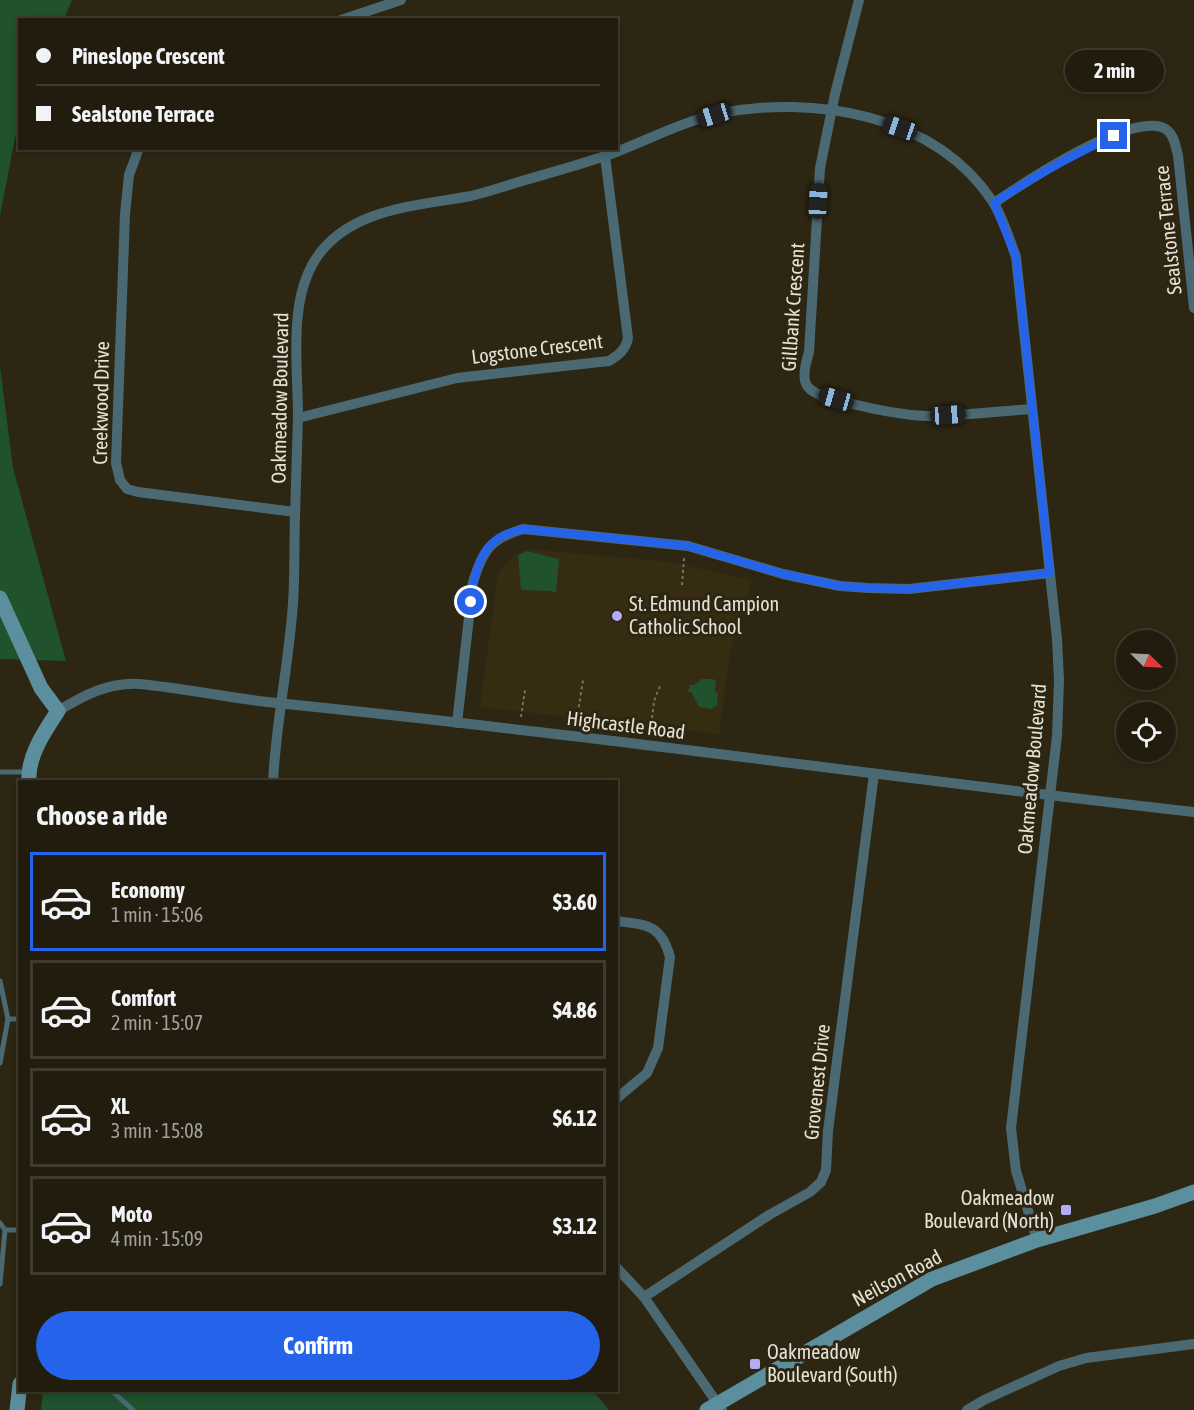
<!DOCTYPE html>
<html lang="en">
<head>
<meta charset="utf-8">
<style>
  :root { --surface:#211c0e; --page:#2d291c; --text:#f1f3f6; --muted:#a2a19e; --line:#3e3a2e; --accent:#2563eb }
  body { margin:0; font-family:"Asap Condensed",sans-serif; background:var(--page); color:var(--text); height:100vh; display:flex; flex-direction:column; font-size:22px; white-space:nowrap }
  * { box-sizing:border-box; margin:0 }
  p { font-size:20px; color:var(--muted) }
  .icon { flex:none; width:33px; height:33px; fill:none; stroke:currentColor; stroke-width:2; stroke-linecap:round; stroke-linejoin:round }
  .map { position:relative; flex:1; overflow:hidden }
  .sheet { position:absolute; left:18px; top:780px; width:600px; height:612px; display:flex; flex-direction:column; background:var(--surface); border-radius:0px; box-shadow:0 3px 9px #0003,0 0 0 2px var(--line) }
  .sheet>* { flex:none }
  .banner { position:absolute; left:18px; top:18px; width:600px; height:132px; border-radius:0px; box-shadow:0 3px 9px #0003,0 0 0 2px var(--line); display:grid; align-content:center; height:132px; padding:0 18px; background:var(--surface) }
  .needle { width:39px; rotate:114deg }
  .fabs { position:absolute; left:1116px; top:630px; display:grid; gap:12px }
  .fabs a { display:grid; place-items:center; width:60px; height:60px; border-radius:50%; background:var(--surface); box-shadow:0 3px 9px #0003,0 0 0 2px var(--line); font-size:30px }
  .end { position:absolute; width:27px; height:27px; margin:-14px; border:8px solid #2563eb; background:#fff; box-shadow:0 0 0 3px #fff }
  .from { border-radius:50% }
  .bubble { position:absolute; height:42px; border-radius:21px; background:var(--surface); box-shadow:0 3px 9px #0003,0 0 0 2px var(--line); font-size:20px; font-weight:700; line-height:42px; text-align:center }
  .car { position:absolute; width:18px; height:36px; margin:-18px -9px; border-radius:8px; box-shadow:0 0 4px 2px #0007; background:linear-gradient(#222 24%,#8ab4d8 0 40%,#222 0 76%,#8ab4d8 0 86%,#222 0) }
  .banner b { display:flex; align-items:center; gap:21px; height:57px; font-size:22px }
  .banner b+b { border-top:2px solid var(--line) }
  .banner i { width:15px; height:15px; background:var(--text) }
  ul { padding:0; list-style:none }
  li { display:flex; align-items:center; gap:18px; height:99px; margin:0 12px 9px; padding:0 6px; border:3px solid var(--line); border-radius:0px }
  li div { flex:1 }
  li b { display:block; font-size:22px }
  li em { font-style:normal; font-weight:700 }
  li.on { border-color:var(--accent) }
  li>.icon { width:54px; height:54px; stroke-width:1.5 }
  h2 { padding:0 18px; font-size:27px; line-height:72px }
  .cta { display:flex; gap:12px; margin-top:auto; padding:12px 18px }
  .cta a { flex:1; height:69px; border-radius:36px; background:var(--accent); color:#fff; font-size:24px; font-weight:700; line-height:69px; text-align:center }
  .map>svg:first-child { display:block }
  .built { fill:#352c12 }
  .green { fill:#1f522d }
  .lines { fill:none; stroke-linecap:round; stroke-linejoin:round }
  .path { stroke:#787363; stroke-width:2; stroke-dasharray:3 3; stroke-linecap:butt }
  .lane { stroke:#4a6973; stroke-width:5 }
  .street { stroke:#4a6973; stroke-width:10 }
  .secondary { stroke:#5c8f9e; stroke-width:15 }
  .route { stroke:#2563eb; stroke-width:8 }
  .poi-dot { fill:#b7abf8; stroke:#2c2613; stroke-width:2 }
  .labels { text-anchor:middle; stroke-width:6; stroke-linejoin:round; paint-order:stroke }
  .street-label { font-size:20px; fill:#e5e1d5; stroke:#2c2613 }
  .poi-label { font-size:20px; fill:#e5e1d5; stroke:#2c2613; text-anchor:start }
</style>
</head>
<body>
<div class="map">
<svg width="1194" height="1410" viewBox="0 0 1194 1410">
  <rect width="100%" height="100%" fill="#2c2613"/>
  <polygon class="built" points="528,549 670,562 752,580 730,653 719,734 480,707 498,572 512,557"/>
  <g class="green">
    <polygon points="0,0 72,0 64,19 20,20 19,126 15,138 0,216"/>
    <polygon points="0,366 13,468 66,661 0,659"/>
    <polygon points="527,551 559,559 556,593 551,591 521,590 518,555"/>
    <polygon points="702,679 713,679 716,682 715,692 718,693 717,705 711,709 699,707 692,693 688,692 690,685 694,685"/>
    <polygon points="43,1390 592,1390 609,1410 41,1410"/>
  </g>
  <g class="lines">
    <g class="path">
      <polyline points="682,585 684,558"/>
      <polyline points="521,717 525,690"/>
      <polyline points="576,725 583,680"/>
      <polyline points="650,736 654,701 660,686"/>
    </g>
    <g class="lane">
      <polyline points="0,772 28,772"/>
      <polyline points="0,981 8,1019 0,1063"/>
      <polyline points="8,1019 20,1019"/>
      <polyline points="0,1223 5,1230 0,1284"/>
      <polyline points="5,1230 20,1230"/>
      <polyline points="111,1390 133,1410"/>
    </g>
    <g class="street">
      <path d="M859 0 835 94 820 168 809 352C806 363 801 378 808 387 814 395 829 397 837 400 867 408 897 415 927 416 962 416 998 411 1032 409"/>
      <polyline points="341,20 401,0"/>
      <polyline points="139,148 129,175 125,214 116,463 120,480 127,489 138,492 295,512"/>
      <path d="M994 203C1022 184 1137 107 1167 130 1175 136 1175 146 1178 155L1194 308"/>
      <path d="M298 418 457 378 609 361C619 355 626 349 628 338L605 156"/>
      <path d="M58 711C84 695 109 682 140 684 182 688 224 697 267 702 576 733 885 777 1194 812"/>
      <path d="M457 723 473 582C483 550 490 539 523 529L688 546 783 574 840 586 868 588 909 589 1050 573"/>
      <path d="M273 782C276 721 289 663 293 603 295 574 294 545 295 516 296 483 297 450 298 416 298 367 288 303 315 260 348 208 417 206 471 196 484 193 496 189 509 185 541 175 573 167 605 156 642 143 678 123 717 114 813 94 935 114 993 202 1003 218 1009 238 1016 257L1057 639 1059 680 1057 736 1011 1128 1016 1171 1037 1240"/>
      <path d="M616 921C647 925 661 924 670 957L658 1048 647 1073 616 1099"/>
      <polyline points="616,1267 644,1297 722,1410"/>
      <polyline points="644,1297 769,1215 810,1192 821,1182 826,1170 828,1131 874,774"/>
      <polyline points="967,1410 984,1400 1059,1366 1086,1358 1194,1344"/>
    </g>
    <g class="secondary">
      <path d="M0 598 41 688 58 711C45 731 27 756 29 782"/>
      <polyline points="17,1410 20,1384"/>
      <polyline points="707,1410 932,1279 1037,1240 1155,1206 1194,1192"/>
    </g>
  </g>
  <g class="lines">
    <path class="route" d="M471 602C473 577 479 547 504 535 510 532 517 531 523 529L688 546 783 574 840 586 868 588 909 589 1050 573 1016 257 994 203C1034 176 1070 156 1114 136"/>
  </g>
  <g class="poi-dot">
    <circle cx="617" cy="616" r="6"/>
    <rect x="1060" y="1204" width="12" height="12" rx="3"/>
    <rect x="749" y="1358" width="12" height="12" rx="3"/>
  </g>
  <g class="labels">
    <g class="street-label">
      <text transform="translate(1168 230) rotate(-96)" y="7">Sealstone Terrace</text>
      <text transform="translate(793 307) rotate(-86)" y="7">Gillbank Crescent</text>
      <text transform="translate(537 349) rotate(-7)" y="7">Logstone Crescent</text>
      <text transform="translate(280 398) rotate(-89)" y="7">Oakmeadow Boulevard</text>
      <text transform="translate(101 403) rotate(-89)" y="7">Creekwood Drive</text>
      <text transform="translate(626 725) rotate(7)" y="7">Highcastle Road</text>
      <text transform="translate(1032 769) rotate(-85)" y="7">Oakmeadow Boulevard</text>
      <text transform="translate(817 1082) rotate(-84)" y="7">Grovenest Drive</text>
      <text transform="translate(897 1278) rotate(-28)" y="7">Neilson Road</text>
    </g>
    <g class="poi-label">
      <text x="629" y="611">St. Edmund Campion<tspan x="629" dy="23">Catholic School</tspan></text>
      <text x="1054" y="1205" text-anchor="end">Oakmeadow<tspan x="1054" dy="23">Boulevard (North)</tspan></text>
      <text x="767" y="1359">Oakmeadow<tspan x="767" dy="23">Boulevard (South)</tspan></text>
    </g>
  </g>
</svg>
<div class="fabs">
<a><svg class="needle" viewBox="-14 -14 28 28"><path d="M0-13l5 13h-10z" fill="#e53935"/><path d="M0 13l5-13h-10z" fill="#a2a19e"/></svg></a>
<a><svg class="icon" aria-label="locate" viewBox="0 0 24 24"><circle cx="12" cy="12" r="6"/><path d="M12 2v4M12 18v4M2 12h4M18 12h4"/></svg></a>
</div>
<i class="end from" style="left:471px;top:602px"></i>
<i class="end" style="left:1114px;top:136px"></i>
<div class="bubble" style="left:1065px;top:50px;width:99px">2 min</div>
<i class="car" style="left:714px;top:115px;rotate:253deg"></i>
<i class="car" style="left:900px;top:128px;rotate:289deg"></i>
<i class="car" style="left:818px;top:201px;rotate:3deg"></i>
<i class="car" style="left:836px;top:399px;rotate:286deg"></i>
<i class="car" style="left:948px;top:415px;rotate:86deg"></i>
<div class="banner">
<b><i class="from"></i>Pineslope Crescent</b>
<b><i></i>Sealstone Terrace</b>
</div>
<section class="sheet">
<h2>Choose a ride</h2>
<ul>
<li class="on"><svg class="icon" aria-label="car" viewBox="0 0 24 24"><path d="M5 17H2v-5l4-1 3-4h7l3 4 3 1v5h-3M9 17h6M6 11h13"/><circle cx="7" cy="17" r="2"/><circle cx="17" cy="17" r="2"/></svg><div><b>Economy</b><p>1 min · 15:06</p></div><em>$3.60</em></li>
<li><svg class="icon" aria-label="car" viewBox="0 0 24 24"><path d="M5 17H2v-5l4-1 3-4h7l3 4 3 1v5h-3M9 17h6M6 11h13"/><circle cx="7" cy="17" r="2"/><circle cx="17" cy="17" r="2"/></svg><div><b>Comfort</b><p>2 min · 15:07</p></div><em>$4.86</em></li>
<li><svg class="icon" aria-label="car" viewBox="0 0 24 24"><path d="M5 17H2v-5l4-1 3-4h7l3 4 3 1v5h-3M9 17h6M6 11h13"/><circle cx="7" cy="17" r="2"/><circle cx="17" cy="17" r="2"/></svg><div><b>XL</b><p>3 min · 15:08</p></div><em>$6.12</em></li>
<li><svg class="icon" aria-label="car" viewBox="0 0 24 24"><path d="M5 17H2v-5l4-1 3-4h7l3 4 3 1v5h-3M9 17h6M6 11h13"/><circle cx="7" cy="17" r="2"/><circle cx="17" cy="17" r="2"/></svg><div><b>Moto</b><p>4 min · 15:09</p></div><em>$3.12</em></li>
</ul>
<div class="cta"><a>Confirm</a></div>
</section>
</div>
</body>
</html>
